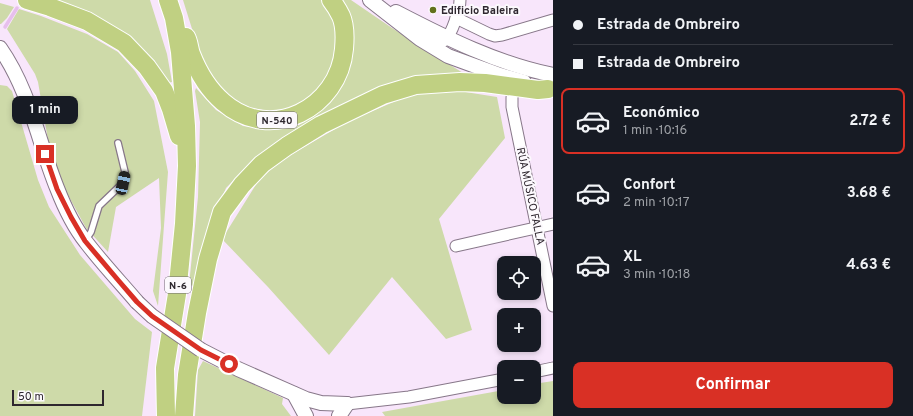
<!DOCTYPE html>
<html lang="es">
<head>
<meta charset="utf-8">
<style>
  :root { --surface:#171b24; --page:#20242c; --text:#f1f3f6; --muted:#9ea1a6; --line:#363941; --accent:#d93025 }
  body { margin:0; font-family:Overpass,sans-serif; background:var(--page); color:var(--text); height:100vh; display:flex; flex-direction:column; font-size:15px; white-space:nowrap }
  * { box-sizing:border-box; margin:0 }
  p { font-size:13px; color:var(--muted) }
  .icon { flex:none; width:22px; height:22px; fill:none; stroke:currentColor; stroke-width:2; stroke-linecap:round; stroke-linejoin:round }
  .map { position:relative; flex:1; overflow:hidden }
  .sheet { display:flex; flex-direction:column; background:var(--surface); width:360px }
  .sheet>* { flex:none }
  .top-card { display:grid; align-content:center; height:88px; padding:0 20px; background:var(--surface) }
  .buttons { position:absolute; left:497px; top:256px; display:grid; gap:8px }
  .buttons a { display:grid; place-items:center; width:44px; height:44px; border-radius:8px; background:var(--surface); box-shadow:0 2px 6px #0003; font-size:20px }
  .scale { position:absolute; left:12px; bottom:10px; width:92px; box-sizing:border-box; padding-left:4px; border:2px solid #2e272f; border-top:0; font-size:11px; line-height:14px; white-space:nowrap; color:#2e272f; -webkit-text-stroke:3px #fcf9fd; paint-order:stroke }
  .end { position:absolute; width:18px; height:18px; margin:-9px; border:5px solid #d93025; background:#fff; box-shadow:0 0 0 2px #fff }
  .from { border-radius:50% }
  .bubble { position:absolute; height:28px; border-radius:8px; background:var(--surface); box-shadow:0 2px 6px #0003; font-size:13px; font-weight:700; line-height:28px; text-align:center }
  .car { position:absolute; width:12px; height:24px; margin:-12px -6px; border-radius:5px; box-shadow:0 0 3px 1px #0007; background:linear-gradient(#222 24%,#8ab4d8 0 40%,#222 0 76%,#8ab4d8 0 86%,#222 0) }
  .top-card b { display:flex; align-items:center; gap:14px; height:38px; font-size:15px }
  .top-card b+b { border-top:1px solid var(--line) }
  .top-card i { width:10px; height:10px; background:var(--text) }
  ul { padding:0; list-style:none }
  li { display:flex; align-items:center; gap:12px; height:66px; margin:0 8px 6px; padding:0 12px; border:2px solid transparent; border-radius:8px }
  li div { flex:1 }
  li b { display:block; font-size:15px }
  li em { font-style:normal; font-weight:700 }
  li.selected { border-color:var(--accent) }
  li>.icon { width:36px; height:36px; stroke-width:1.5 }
  .button { display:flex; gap:8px; margin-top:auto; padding:8px 20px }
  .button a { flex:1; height:46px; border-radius:8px; background:var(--accent); color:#fff; font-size:16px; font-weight:700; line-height:46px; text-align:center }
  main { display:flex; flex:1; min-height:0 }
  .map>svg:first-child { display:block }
  .green { fill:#cedaa9 }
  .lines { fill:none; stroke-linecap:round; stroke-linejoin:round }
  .stream { stroke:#e7bfed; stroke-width:3.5 }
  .service-casing { stroke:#877789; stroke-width:8 }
  .minor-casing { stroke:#877789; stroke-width:13 }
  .tertiary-casing { stroke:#877789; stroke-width:16 }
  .trunk-casing { stroke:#fff; stroke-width:20 }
  .service { stroke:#fff; stroke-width:5.5 }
  .minor { stroke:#fff; stroke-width:11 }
  .tertiary { stroke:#fff; stroke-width:14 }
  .trunk { stroke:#c0d082; stroke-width:18 }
  .tertiary-bridge-casing { stroke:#877789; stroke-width:16; stroke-linecap:butt }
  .tertiary-bridge { stroke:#fff; stroke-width:14 }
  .route { stroke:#d93025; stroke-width:5 }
  .poi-dot { fill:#62701c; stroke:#fcf9fd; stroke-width:1.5 }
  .labels { text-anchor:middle; stroke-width:4; stroke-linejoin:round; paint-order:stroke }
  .shield { fill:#fcf9fd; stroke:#6c666d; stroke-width:1 }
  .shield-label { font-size:10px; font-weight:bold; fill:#2e272f }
  .poi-label { font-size:11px; font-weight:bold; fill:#2e272f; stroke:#fcf9fd; text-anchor:start }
  .street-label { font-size:11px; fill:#2e272f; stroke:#fcf9fd }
</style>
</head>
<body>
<main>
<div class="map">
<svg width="553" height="416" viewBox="0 0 553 416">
  <rect width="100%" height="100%" fill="#f8e6fb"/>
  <g class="green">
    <polygon points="41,0 150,0 167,54 172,82 167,83 148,59"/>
    <polygon points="183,0 322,0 325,4 335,25 337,44 333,63 324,81 310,97 302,103 291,108 281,110 270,111 251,108 231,99 208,74 198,48"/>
    <polygon points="338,0 351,0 392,28 463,73 419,78 252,162 226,188 209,229 194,286 189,285 198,197 200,122 195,91 196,88 216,110 243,126 270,129 299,125 323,109 341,86"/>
    <polygon points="0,3 14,7 7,18 1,24 0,24"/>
    <polygon points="19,9 41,16 87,34 118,52 135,71 154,101 168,172 158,306 153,291 161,228 159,178 116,207 108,252 86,228 62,184 48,140 38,82 35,74 7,29"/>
    <polygon points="0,85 7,86 12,91 38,180 49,207 80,255 135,319 152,332 142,416 0,416"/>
    <polygon points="459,91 497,97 505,138 439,219 472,330 446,339 392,277 329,355 268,287 222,239 260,178 287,157 347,122 412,94"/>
    <polygon points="203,361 283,398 282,404 291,416 195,416 198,370"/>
    <polygon points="553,381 553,416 385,416 382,412 504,390 504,397 534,397 534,384"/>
  </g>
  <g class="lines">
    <polyline class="stream" points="5,27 17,8"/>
    <defs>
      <polyline id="service" points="85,241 91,232 99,206 123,183 125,172 118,143"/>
      <g id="minor">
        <polyline points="456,18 489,34 495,36 502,35 553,20"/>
        <path d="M423 34 439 42C442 42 443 42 445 40 452 34 460 9 460 0"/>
        <polyline points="513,87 512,98 512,107 553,306"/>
        <polyline points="456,246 553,224"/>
        <polyline points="534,372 553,368"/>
        <polyline points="347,404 409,397 504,379"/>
      </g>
      <g id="tertiary">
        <polyline points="370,0 420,39 448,56 500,75 524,82"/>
        <path d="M396 12C446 38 498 64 553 75"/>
        <path d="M0 48C30 91 38 141 57 188 64 206 74 227 86 242 102 263 120 282 137 302"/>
        <polyline points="201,350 238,369 306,399 321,403 347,404"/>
        <polyline points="294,394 306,416"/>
        <polyline points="339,416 347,404"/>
      </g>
      <g id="trunk">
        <polyline points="27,0 50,7 87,21 124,43 147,67 164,91 171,109 179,136"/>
        <path d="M186 37C189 42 189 49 191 54 198 72 209 90 223 102 271 144 339 108 344 49 345 38 345 25 341 16 338 10 335 5 331 0"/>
        <polyline points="166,416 165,368 177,294 184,224 187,166 186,126 180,52 174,18 168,0"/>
        <polyline points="184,416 187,375 197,313 208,259 222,212 242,185 262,164 287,146 321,125 383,95 416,85 460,82 485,83 538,90 548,89"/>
      </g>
    </defs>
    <use href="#service" class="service-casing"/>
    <use href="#minor" class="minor-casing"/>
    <use href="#tertiary" class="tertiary-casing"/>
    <use href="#trunk" class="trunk-casing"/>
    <use href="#service" class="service"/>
    <use href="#minor" class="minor"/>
    <use href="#tertiary" class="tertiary"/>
    <use href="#trunk" class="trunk"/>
    <defs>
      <polyline id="tertiary-bridge" points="137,302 152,316 201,350"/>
    </defs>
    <use href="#tertiary-bridge" class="tertiary-bridge-casing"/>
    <use href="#tertiary-bridge" class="tertiary-bridge"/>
  </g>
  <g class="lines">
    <polyline class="route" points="45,154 57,189 71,217 85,241 118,280 137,302 152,316 201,350 229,364"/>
  </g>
  <circle class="poi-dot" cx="433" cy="10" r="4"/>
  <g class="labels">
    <g class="shield">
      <rect x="257" y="112" width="40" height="16" rx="3"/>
      <rect x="165" y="277" width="26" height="16" rx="3"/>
    </g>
    <g class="shield-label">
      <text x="277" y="124">N-540</text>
      <text x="178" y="289">N-6</text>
    </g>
    <g class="poi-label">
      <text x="441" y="14">Edificio Baleira</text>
    </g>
    <g class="street-label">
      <text transform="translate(531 196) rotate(78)" y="4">RÚA MÚSICO FALLA</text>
    </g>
  </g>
</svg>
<div class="buttons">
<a><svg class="icon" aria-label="locate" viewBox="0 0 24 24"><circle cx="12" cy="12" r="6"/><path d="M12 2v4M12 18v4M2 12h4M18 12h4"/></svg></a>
<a>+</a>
<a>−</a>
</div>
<div class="scale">50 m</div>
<i class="end from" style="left:229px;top:364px"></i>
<i class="end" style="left:45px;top:154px"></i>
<div class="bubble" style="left:12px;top:96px;width:66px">1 min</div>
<i class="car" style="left:123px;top:183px;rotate:12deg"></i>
</div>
<section class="sheet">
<div class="top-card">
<b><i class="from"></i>Estrada de Ombreiro</b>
<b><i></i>Estrada de Ombreiro</b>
</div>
<ul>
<li class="selected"><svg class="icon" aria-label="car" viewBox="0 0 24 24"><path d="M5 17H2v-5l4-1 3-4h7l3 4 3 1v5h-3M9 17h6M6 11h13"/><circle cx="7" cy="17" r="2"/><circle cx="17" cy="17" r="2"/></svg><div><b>Económico</b><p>1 min · 10:16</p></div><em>2.72 €</em></li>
<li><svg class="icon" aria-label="car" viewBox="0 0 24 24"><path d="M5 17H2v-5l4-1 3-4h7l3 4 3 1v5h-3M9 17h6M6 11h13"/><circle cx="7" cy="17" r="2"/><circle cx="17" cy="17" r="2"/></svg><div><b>Confort</b><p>2 min · 10:17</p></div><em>3.68 €</em></li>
<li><svg class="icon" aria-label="car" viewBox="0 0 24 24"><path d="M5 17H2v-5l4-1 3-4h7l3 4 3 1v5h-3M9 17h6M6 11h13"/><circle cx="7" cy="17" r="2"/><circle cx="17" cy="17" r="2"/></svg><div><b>XL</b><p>3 min · 10:18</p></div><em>4.63 €</em></li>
</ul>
<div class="button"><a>Confirmar</a></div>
</section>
</main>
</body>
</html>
